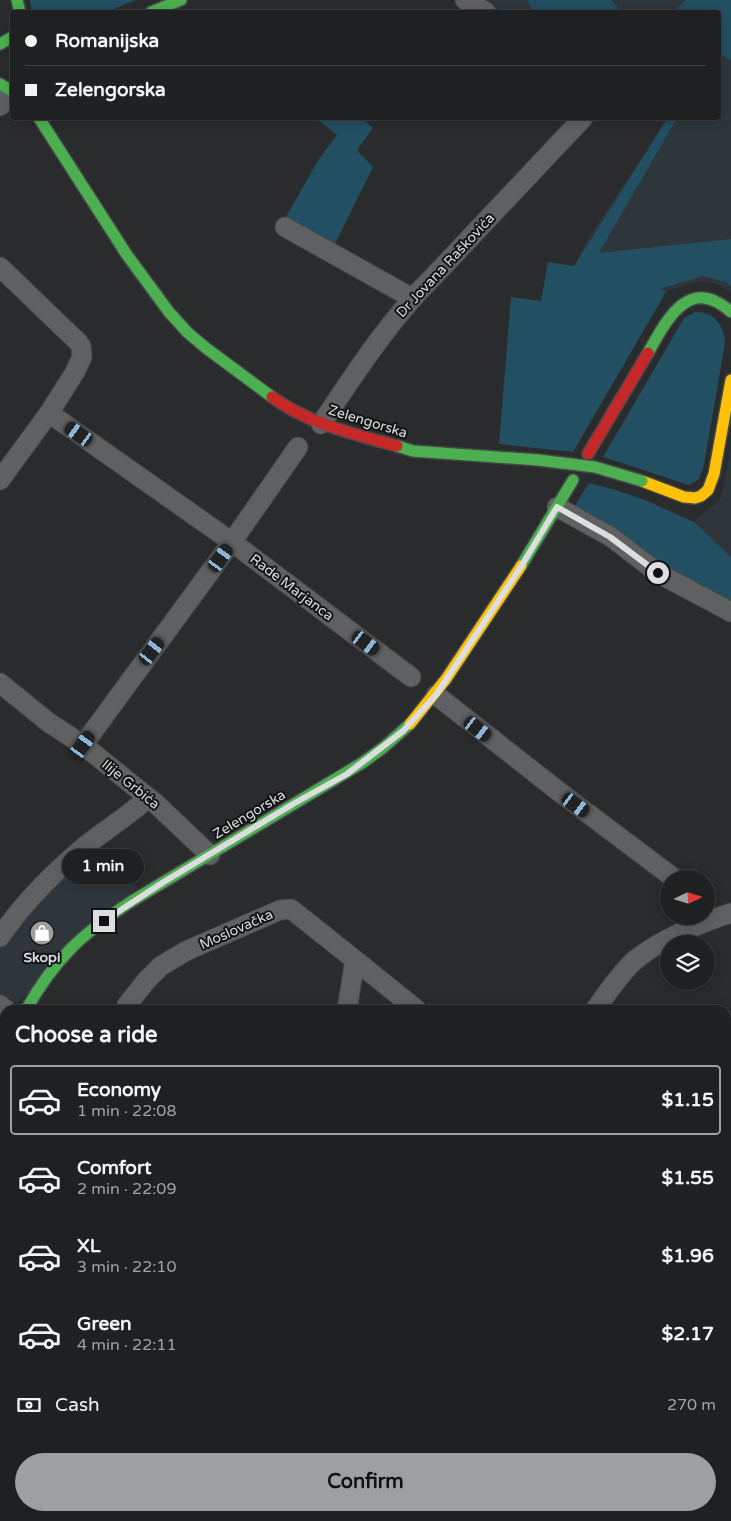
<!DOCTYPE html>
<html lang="en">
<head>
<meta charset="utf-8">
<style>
  :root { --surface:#1f2022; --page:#2c2d2f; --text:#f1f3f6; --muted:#a1a3a5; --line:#3c3e40; --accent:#9d9fa1 }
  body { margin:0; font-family:"Varela Round",sans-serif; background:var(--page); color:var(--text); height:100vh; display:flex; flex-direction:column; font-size:19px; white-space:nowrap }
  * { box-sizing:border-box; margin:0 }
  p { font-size:16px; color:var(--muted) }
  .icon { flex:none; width:28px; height:28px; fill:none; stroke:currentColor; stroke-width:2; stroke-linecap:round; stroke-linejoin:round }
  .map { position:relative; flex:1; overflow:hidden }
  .side { position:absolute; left:0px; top:1005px; width:731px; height:516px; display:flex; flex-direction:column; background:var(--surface); border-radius:15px 15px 0 0; box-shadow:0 2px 12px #0003,0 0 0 1px var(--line) }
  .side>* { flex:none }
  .top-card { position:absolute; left:10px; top:10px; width:711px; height:110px; border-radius:5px; box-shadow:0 2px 12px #0003,0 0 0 1px var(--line); display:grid; align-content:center; height:110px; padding:0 15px; background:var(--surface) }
  .needle { width:32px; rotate:86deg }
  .buttons { position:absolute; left:660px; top:870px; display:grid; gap:10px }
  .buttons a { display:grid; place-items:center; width:55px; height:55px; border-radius:50%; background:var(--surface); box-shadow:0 2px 12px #0003,0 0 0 1px var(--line); font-size:25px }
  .end { position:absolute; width:22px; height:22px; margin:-11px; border:6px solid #dbdddf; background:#111; box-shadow:0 0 0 2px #111 }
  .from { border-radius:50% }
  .bubble { position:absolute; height:35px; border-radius:18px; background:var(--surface); box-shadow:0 2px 12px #0003,0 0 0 1px var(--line); font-size:16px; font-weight:700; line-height:35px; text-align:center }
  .car { position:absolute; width:15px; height:30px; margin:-15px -8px; border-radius:6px; box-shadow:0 0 4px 1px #0007; background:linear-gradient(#222 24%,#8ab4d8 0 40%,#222 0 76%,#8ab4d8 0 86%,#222 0) }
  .top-card b { display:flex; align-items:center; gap:18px; height:48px; font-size:19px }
  .top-card b+b { border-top:1px solid var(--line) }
  .top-card i { width:12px; height:12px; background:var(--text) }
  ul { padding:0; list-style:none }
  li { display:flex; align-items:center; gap:15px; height:70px; margin:0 10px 8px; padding:0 5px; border:2px solid transparent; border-radius:5px }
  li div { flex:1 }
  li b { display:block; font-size:19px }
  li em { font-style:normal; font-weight:700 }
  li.on { border-color:var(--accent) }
  li>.icon { width:45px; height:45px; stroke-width:1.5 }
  h2 { padding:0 15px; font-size:22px; line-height:60px }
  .pay { display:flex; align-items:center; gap:12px; height:55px; padding:0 15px; font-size:19px }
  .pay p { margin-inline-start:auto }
  .button { display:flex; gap:10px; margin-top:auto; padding:10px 15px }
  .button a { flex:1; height:58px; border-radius:30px; background:var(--accent); color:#111; font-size:20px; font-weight:700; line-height:58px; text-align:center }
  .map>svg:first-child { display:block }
  .built { fill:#2e363b }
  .green { fill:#234f63 }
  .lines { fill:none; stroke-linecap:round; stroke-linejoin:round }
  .street-casing { stroke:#464849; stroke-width:21 }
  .fast-casing { stroke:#464849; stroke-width:14 }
  .slow-casing { stroke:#464849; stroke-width:14 }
  .jam-casing { stroke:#464849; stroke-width:14 }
  .street { stroke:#5e6061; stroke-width:19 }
  .fast { stroke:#4caf50; stroke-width:11 }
  .slow { stroke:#ffc107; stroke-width:11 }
  .jam { stroke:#c62828; stroke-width:11 }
  .fast-bridge-casing { stroke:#464849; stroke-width:14; stroke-linecap:butt }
  .fast-bridge { stroke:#4caf50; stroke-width:11 }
  .route { stroke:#dbdddf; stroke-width:6 }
  .labels { text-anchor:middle; stroke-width:4; stroke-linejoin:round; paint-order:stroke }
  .street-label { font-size:14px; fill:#dbdddf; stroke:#121415 }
  .poi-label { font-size:14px; font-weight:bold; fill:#dbdddf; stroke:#121415 }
</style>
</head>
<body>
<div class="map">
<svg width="731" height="1521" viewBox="0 0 731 1521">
  <rect width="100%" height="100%" fill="#292b2d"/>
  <g class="built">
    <polygon points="487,0 731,0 731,292 716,284 706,282 691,283 666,292 574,267 586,242 667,118 719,118 719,12 502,12"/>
    <polygon points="731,447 731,557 694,522 721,498"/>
    <polygon points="99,844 136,888 15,1005 8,1004 0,997 0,945 25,912"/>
  </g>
  <g class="green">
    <polygon points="30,0 136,0 106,12 32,12"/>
    <polygon points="527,0 611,0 622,12 534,12"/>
    <polygon points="686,0 731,0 731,60 719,54 719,12 673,12"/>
    <polygon points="321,118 361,118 373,128 357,150 373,167 332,250 283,222 319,159 337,135 319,121"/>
    <polygon points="668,118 677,118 599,253 731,239 731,286 726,282 703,276 660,289 666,292 573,452 499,444 511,297 541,301 548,262 574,266"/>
    <path d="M695 312C714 312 724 324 725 343L704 465 699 479 689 485 603 457 684 318Z"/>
    <polygon points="589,483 616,490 645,500 694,522 731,557 731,607 572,510"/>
    <polygon points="634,1516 703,1516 701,1521 633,1521"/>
  </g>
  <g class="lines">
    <defs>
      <g id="street">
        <polyline points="465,0 486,12"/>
        <polyline points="0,106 12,91"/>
        <polyline points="285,227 412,298"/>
        <polyline points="0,267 78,342 81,346 82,357 75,372 49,413 0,480"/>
        <polyline points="49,413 232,542 411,677"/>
        <path d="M321 424C356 372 390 319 434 276L583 118"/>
        <polyline points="557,507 611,537 658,573 731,612"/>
        <polyline points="0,683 48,722 83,745 155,803 210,855"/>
        <polyline points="436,695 562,794 675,879"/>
        <polyline points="83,745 232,542 298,447"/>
        <path d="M0 937C23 903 52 874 84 847 105 830 128 816 148 798"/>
        <polyline points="0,1005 6,1010"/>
        <polyline points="125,1010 127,1005 146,981 161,966 186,951 280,910 291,909 355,960"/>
        <polyline points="347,1010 355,960 417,1010"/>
        <path d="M595 1010C607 993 619 975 634 961 657 941 702 922 731 913"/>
        <polyline points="0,1393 5,1394"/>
        <polyline points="197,1516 198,1521"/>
        <polyline points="552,1516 562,1521"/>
        <polyline points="453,1521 458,1516"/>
      </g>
      <g id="fast">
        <polyline points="17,0 20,12"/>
        <polyline points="151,12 181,0"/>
        <polyline points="0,44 12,37"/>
        <polyline points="0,84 12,91"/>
        <polyline points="39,118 127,255 169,312 187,332 206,348 272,397"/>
        <path d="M648 353C666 321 689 274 731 312"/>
        <polyline points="397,446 413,451 538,460"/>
        <polyline points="521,566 573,480"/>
        <path d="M26 1010C55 958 83 933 132 901L362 763 384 747 410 724"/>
        <polyline points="0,1134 5,1084"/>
      </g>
      <g id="slow">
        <polyline points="642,481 684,497 695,498 701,496 708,490 714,474 731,380"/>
        <polyline points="410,724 446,679 521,566"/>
      </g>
      <g id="jam">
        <path d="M272 397C309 424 354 434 397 446"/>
        <polyline points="588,454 648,353"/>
      </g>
    </defs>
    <use href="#street" class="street-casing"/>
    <use href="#fast" class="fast-casing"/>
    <use href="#slow" class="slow-casing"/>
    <use href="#jam" class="jam-casing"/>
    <use href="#street" class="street"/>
    <use href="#fast" class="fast"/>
    <use href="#slow" class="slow"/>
    <use href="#jam" class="jam"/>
    <defs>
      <polyline id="fast-bridge" points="538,460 595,467 642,481"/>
    </defs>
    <use href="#fast-bridge" class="fast-bridge-casing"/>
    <use href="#fast-bridge" class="fast-bridge"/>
  </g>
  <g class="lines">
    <polyline class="route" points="104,921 162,883 293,804 347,774 403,731 436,695 522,565 557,507 610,537 658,573"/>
  </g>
  <defs>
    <symbol id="shop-disc" viewBox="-11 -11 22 22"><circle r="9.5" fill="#9d9fa1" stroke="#121415"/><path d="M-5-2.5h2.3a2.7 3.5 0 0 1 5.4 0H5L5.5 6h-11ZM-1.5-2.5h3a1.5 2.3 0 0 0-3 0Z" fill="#fff"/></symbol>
  </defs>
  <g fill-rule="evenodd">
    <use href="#shop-disc" x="28" y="919" width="28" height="28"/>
  </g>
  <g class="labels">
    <g class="street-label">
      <text transform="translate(445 265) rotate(-47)" y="5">Dr Jovana Raškovića</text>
      <text transform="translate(368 421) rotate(17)" y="5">Zelengorska</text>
      <text transform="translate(292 587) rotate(37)" y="5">Rade Marjanca</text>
      <text transform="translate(131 784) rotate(39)" y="5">Ilije Grbića</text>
      <text transform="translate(249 814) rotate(-31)" y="5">Zelengorska</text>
      <text transform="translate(236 929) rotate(-24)" y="5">Moslovačka</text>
    </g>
    <g class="poi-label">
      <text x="42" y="962">Skopi</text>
    </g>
  </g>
</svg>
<div class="buttons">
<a><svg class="needle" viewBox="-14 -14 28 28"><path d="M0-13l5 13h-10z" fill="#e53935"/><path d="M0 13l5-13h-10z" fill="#a1a3a5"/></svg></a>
<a><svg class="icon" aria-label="layers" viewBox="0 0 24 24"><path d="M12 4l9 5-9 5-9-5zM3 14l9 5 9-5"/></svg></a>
</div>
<i class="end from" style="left:658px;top:573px"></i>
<i class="end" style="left:104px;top:921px"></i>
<div class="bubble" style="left:62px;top:849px;width:82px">1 min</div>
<i class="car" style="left:79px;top:434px;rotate:305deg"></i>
<i class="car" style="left:221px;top:558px;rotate:36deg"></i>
<i class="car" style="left:366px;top:643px;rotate:127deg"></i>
<i class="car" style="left:152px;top:651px;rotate:37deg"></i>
<i class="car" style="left:478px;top:729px;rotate:128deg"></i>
<i class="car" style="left:83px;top:745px;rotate:36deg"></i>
<i class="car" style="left:576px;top:805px;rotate:126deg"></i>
<div class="top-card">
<b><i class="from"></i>Romanijska</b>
<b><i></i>Zelengorska</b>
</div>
<section class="side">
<h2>Choose a ride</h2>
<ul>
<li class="on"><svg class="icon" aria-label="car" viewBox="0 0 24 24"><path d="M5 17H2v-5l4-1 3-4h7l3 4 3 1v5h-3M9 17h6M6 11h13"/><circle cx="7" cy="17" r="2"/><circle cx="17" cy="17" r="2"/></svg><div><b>Economy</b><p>1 min · 22:08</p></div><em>$1.15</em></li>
<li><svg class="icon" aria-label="car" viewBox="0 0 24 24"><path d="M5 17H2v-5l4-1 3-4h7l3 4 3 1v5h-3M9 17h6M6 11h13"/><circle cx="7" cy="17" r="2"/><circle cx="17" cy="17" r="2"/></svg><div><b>Comfort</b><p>2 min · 22:09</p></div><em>$1.55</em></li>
<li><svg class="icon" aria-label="car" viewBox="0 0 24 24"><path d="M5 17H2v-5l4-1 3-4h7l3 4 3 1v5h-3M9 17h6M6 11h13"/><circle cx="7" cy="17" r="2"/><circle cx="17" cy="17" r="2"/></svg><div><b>XL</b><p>3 min · 22:10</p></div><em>$1.96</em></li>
<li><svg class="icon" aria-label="car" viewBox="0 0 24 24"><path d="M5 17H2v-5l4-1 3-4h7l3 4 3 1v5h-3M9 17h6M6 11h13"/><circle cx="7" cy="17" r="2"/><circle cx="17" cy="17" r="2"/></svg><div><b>Green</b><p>4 min · 22:11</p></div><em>$2.17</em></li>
</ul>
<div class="pay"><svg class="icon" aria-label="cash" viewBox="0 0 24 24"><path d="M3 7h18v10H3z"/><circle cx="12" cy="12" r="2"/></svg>Cash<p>270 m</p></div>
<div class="button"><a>Confirm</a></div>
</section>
</div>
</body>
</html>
